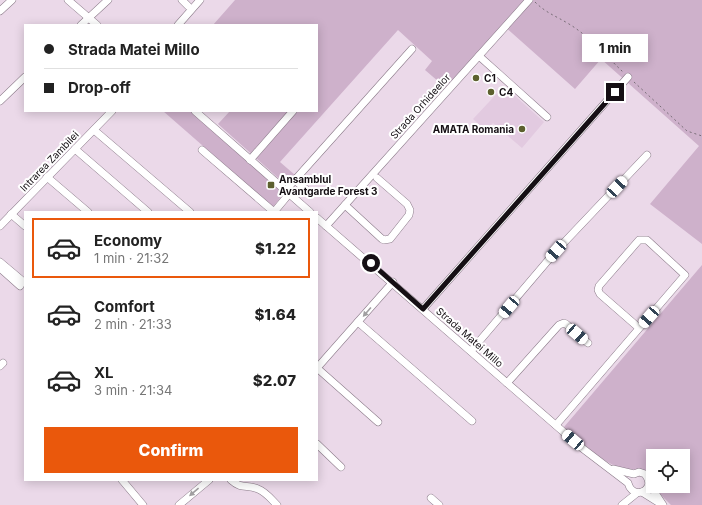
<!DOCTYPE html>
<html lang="en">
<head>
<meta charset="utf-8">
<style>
  :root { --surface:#fff; --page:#f6f6f6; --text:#222; --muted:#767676; --line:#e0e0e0; --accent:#ea580c }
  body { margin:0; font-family:Inter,sans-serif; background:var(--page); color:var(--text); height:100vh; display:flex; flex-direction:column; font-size:15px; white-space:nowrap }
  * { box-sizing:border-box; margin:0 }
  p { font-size:13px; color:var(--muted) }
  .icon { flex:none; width:22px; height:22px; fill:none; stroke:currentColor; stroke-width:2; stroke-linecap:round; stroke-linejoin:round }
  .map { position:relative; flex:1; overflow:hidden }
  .side { position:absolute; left:24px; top:211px; width:294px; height:270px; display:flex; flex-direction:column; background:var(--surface); border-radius:0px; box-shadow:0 2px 10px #0003 }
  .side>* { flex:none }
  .hud { position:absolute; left:24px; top:24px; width:294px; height:88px; border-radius:0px; box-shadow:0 2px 10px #0003; display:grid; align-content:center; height:88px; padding:0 20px; background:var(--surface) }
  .buttons { position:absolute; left:646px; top:449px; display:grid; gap:8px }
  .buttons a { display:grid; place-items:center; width:44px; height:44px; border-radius:0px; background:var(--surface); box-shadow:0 2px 10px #0003; font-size:20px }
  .end { position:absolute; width:18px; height:18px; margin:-9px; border:5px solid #150f14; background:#fff; box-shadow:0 0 0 2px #fff }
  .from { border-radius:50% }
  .bubble { position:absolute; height:28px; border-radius:0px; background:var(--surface); box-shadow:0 2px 10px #0003; font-size:13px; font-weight:800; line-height:28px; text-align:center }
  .car { position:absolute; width:12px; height:24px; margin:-12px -6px; border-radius:5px; box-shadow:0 0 3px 1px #0007; background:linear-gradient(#fff 24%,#345 0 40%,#fff 0 76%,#345 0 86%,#fff 0) }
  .hud b { display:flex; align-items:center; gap:14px; height:38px; font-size:15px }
  .hud b+b { border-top:1px solid var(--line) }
  .hud i { width:10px; height:10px; background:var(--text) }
  ul { padding:7px 0 0; list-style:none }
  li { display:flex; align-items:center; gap:12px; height:60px; margin:0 8px 6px; padding:0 12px; border:2px solid transparent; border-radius:0px }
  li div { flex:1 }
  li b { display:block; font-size:15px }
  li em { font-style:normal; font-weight:800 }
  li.active { border-color:var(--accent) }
  li>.icon { width:36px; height:36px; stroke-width:1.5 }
  .cta { display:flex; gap:8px; margin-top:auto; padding:8px 20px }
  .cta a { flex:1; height:46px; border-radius:0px; background:var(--accent); color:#fff; font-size:16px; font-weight:800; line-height:46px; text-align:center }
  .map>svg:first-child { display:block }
  .built { fill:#e2cae0 }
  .green { fill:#ceb1cb }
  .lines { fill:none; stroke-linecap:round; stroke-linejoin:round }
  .minor-casing { stroke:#8b7a89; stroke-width:8 }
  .path { stroke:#796e78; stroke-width:1; stroke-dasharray:2 3; stroke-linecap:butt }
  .minor { stroke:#fff; stroke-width:7 }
  .oneway { fill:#a19fa1 }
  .route { stroke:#150f14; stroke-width:5 }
  .poi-dot { fill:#5c602e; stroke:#fff; stroke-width:1.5 }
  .labels { text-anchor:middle; stroke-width:4; stroke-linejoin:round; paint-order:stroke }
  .poi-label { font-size:10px; font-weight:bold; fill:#150f14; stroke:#fff; text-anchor:start }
  .street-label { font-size:10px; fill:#150f14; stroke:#fff }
</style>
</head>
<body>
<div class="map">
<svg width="702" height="505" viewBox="0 0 702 505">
  <rect width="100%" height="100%" fill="#ebd9e9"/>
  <polygon class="built" points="504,86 544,122 522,148 493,123 486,131 473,119"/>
  <g class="green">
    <polygon points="235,0 702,0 702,244 650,204 699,146 601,59 575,89 503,25 446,88 425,70 432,61 398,30 280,162 295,175 286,185 218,124 230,111 317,111 317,25 213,25"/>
    <polygon points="163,111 191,111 284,193 273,207"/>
    <path d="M702 265V505H671L657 491 654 486H683V456H653V482C652 476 647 471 641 470 635 468 629 471 622 469 600 461 582 442 564 427Z"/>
  </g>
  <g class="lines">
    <defs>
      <g id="minor">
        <polyline points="68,0 97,25"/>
        <polyline points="182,0 188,6"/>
        <polyline points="0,11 12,0"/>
        <polyline points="81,25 108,0"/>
        <polyline points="178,25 200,0"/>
        <polyline points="479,56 547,117"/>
        <polyline points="0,101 25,77"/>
        <polyline points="195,111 310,212"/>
        <polyline points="94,130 190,212"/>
        <polyline points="75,149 148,212"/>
        <polyline points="202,150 274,212 289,194"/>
        <polyline points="250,160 293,111"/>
        <polyline points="47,177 88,212"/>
        <polyline points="295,180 311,194"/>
        <polyline points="285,191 412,49"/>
        <polyline points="345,205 382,239 384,240 390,239 409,215 410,210 407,204 377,178"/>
        <polyline points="11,214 25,226"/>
        <path d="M317 218 582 448 628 483C631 495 645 496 649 484"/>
        <polyline points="0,226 112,111"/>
        <polyline points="326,226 529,0"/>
        <polyline points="0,262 25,283"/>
        <polyline points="0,268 20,286"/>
        <polyline points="423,309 628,77"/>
        <polyline points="358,322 472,421"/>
        <polyline points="471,351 556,251 647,155"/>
        <polyline points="0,366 3,363"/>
        <polyline points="317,368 393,282"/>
        <polyline points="317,368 378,422"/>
        <polyline points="507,383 559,325 564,323 566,324 588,343"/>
        <polyline points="556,425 685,275 647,240 639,240 599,286 598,290 600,294 639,328"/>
        <polyline points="317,444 341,467"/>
        <polyline points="613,469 634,474 639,472 645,474 648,479 649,484 663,505"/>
        <polyline points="122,480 143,505"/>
        <path d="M231 480C242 490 247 484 258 489 266 492 271 499 277 505"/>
        <polyline points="642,492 661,504"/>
        <polyline points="431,498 439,505"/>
        <polyline points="179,505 209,480"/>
        <polyline points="622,505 637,493"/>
      </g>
    </defs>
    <use href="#minor" class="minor-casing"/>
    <g class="path">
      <path d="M535 2C546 13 556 16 569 24 589 36 606 56 623 72"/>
      <polyline points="634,82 687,131 702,136"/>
    </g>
    <use href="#minor" class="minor"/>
  </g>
  <defs><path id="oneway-solid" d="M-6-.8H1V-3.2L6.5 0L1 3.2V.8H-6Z"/></defs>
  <g class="oneway">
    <use href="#oneway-solid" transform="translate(367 312) rotate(131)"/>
    <use href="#oneway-solid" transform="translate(194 492) rotate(140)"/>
  </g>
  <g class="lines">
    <polyline class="route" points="371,263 423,309 615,92"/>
  </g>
  <g class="poi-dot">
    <circle cx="476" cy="78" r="4"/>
    <circle cx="491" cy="92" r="4"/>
    <circle cx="522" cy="129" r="4"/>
    <rect x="267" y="181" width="8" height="8" rx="2"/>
  </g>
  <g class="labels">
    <g class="poi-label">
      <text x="484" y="82">C1</text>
      <text x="499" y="96">C4</text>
      <text x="514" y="133" text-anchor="end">AMATA Romania</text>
      <text x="279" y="183">Ansamblul<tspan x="279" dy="12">Avantgarde Forest 3</tspan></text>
    </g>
    <g class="street-label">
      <text transform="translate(420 106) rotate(-48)" y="4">Strada Orhideelor</text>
      <text transform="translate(49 161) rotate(-46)" y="4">Intrarea Zambilei</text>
      <text transform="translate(470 337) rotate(41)" y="4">Strada Matei Millo</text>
    </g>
  </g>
</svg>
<div class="buttons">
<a><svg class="icon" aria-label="locate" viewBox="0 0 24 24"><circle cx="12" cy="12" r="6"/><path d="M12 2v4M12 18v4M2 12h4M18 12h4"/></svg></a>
</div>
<i class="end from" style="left:371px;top:263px"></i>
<i class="end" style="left:615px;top:92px"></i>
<div class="bubble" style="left:582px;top:34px;width:66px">1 min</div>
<i class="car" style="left:617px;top:187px;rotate:43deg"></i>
<i class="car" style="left:556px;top:251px;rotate:221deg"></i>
<i class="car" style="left:509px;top:307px;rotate:220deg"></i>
<i class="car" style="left:649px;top:317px;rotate:221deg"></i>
<i class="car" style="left:577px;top:334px;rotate:131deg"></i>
<i class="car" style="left:573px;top:440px;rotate:310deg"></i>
<div class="hud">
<b><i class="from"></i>Strada Matei Millo</b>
<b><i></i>Drop-off</b>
</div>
<section class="side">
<ul>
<li class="active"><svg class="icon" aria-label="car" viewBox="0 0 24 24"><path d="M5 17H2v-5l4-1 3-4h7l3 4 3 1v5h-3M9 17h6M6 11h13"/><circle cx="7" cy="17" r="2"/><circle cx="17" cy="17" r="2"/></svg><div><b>Economy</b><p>1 min · 21:32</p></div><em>$1.22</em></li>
<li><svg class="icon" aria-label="car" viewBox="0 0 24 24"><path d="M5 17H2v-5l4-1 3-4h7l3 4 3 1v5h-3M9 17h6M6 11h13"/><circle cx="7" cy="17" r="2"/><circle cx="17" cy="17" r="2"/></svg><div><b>Comfort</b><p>2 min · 21:33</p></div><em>$1.64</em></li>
<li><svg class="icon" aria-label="car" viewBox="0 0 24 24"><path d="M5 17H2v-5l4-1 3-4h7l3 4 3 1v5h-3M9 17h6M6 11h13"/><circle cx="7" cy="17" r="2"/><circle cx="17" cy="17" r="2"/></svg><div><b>XL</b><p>3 min · 21:34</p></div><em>$2.07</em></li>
</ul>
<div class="cta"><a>Confirm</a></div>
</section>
</div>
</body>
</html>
